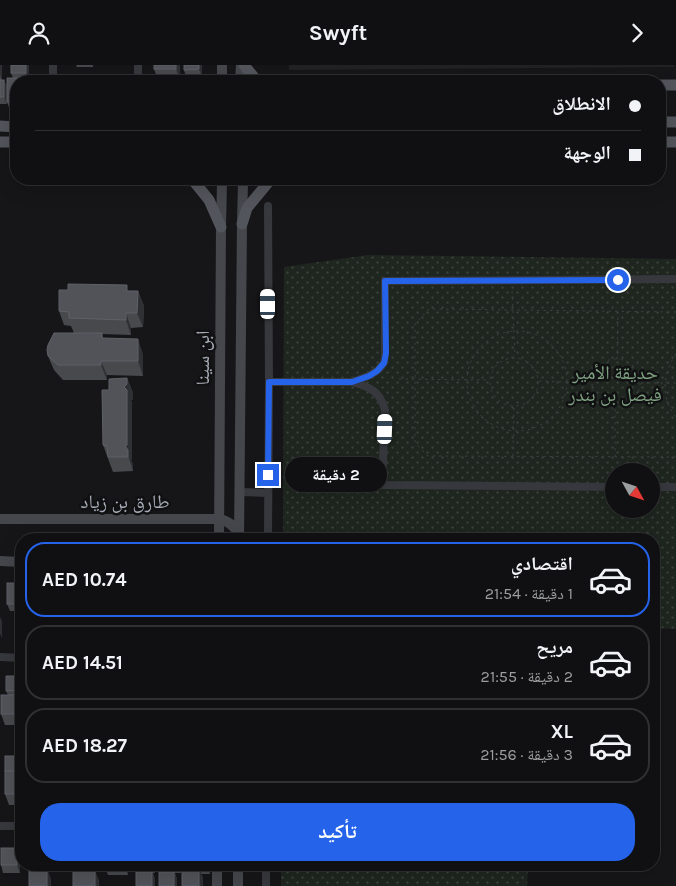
<!DOCTYPE html>
<html lang="ar">
<head>
<meta charset="utf-8">
<style>
  :root { --surface:#101012; --page:#19191b; --text:#f1f3f6; --muted:#9c9d9f; --line:#303032; --accent:#2563eb }
  body { margin:0; font-family:Karla,"Noto Naskh Arabic",sans-serif; background:var(--page); color:var(--text); direction:rtl; height:100vh; display:flex; flex-direction:column; font-size:19px; white-space:nowrap }
  * { box-sizing:border-box; margin:0 }
  p { font-size:16px; color:var(--muted) }
  .icon { flex:none; width:28px; height:28px; fill:none; stroke:currentColor; stroke-width:2; stroke-linecap:round; stroke-linejoin:round }
  .map { position:relative; flex:1; overflow:hidden; direction:ltr }
  .drawer { position:absolute; left:15px; top:468px; width:645px; height:338px; display:flex; flex-direction:column; background:var(--surface); border-radius:20px; box-shadow:0 5px 20px #0002,0 0 0 1px var(--line); direction:rtl }
  .drawer>* { flex:none }
  .guide { position:absolute; left:10px; top:10px; width:656px; height:110px; border-radius:20px; box-shadow:0 5px 20px #0002,0 0 0 1px var(--line); direction:rtl; display:grid; align-content:center; height:110px; padding:0 25px; background:var(--surface) }
  .needle { width:32px; rotate:130deg }
  .buttons { position:absolute; left:605px; top:398px; display:grid; gap:10px }
  .buttons a { display:grid; place-items:center; width:55px; height:55px; border-radius:50%; background:var(--surface); box-shadow:0 5px 20px #0002,0 0 0 1px var(--line); font-size:25px }
  .end { position:absolute; width:22px; height:22px; margin:-11px; border:6px solid #2563eb; background:#fff; box-shadow:0 0 0 2px #fff }
  .from { border-radius:50% }
  .bubble { position:absolute; height:35px; border-radius:18px; background:var(--surface); box-shadow:0 5px 20px #0002,0 0 0 1px var(--line); font-size:16px; font-weight:700; line-height:35px; text-align:center; direction:rtl }
  .car { position:absolute; width:15px; height:30px; margin:-15px -8px; border-radius:6px; box-shadow:0 0 4px 1px #0007; background:linear-gradient(#fff 24%,#345 0 40%,#fff 0 76%,#345 0 86%,#fff 0) }
  .guide b { display:flex; align-items:center; gap:18px; height:48px; font-size:19px }
  .guide b+b { border-top:1px solid var(--line) }
  .guide i { width:12px; height:12px; background:var(--text) }
  ul { padding:9px 0 0; list-style:none }
  li { display:flex; align-items:center; gap:15px; height:75px; margin:0 10px 8px; padding:0 15px; border:2px solid var(--line); border-radius:20px }
  li div { flex:1 }
  li b { display:block; font-size:19px }
  li em { font-style:normal; font-weight:700 }
  li.selected { border-color:var(--accent) }
  li>.icon { width:45px; height:45px; stroke-width:1.5 }
  .action { display:flex; gap:10px; margin-top:auto; padding:10px 25px }
  .action a { flex:1; height:58px; border-radius:20px; background:var(--accent); color:#fff; font-size:20px; font-weight:700; line-height:58px; text-align:center }
  header { display:flex; justify-content:space-between; align-items:center; height:65px; padding:0 25px; background:var(--surface); font-size:22px; font-weight:700 }
  .map>svg:first-child { display:block }
  .built { fill:#222225 }
  .park { fill:url(#park-dots); fill-rule:evenodd }
  .lines { fill:none; stroke-linecap:round; stroke-linejoin:round }
  .path { stroke:#3d3f44; stroke-width:1; stroke-dasharray:2.5 4; stroke-linecap:butt }
  .street { stroke:#37383d; stroke-width:8 }
  .secondary { stroke:#45474d; stroke-width:10 }
  .primary { stroke:#53555c; stroke-width:11 }
  .wall { fill:#47494d }
  .shaded-wall { fill:#2f3033 }
  .building { fill:#525359; stroke:#5f6168 }
  .route { stroke:#2563eb; stroke-width:6 }
  .labels { text-anchor:middle; stroke-width:5; stroke-linejoin:round; paint-order:stroke }
  .street-label { font-size:19px; fill:#a8adb8; stroke:#111113 }
  .park-label { font-size:19px; fill:#7fa381; stroke:#111113 }
</style>
</head>
<body>
<header><svg class="icon" aria-label="forward" viewBox="0 0 24 24"><path d="M9 5l7 7-7 7"/></svg>Swyft<svg class="icon" aria-label="person" viewBox="0 0 24 24"><circle cx="12" cy="8" r="4"/><path d="M4 21q1-7 8-7t8 7"/></svg></header>
<div class="map">
<svg width="676" height="821" viewBox="0 0 676 821">
  <defs>
    <pattern id="park-dots" width="8" height="8" patternUnits="userSpaceOnUse" patternTransform="scale(1.25)"><rect width="8" height="8" fill="#1e261f"/><path d="M2 2h.1M6 6h.1" fill="none" stroke="#3c433d" stroke-width="1.8" stroke-linecap="round"/></pattern>
  </defs>
  <rect width="100%" height="100%" fill="#161618"/>
  <polygon class="built" points="289,0 674,0 674,2 289,5"/>
  <g class="park">
    <path d="M368 190 676 194V564L654 563V474H283L284 202ZM614 406H651V444H614Z"/>
    <polygon points="281,799 528,799 527,821 281,821"/>
  </g>
  <g class="lines">
    <g class="path">
      <polyline points="512,226 515,291"/>
      <polyline points="676,247 429,244 415,259 415,378 428,391 676,392"/>
      <circle cx="517" cy="316" r="50"/>
      <path d="M676 289C663 308 660 333 676 352"/>
      <circle cx="514" cy="317" r="24"/>
      <polyline points="617,294 618,248"/>
      <circle cx="616" cy="318" r="24"/>
      <polyline points="399,314 488,315"/>
      <polyline points="539,316 590,318"/>
      <polyline points="641,318 676,318"/>
      <polyline points="513,391 514,342"/>
      <polyline points="615,392 615,343"/>
    </g>
    <g class="street">
      <polyline points="53,0 53,16"/>
      <polyline points="138,16 138,0"/>
      <polyline points="268,141 269,317 268,474"/>
      <polyline points="269,317 352,317"/>
      <path d="M614 422 382 420 385 345C380 326 370 322 352 317 363 313 379 309 384 297 385 294 385 291 385 288V216L676 214"/>
      <polyline points="651,422 676,422"/>
      <polyline points="240,427 268,428"/>
      <polyline points="0,592 21,593"/>
      <polyline points="0,761 21,761"/>
      <polyline points="266,821 266,799"/>
    </g>
    <g class="secondary">
      <polyline points="222,0 222,16"/>
      <polyline points="240,16 241,0"/>
      <path d="M0 454H219C229 456 235 461 239 470"/>
      <polyline points="219,474 221,162 222,117 220,114"/>
      <polyline points="239,474 242,159 243,117 245,114"/>
      <polyline points="0,496 21,497"/>
      <polyline points="217,821 217,799"/>
      <polyline points="238,821 238,799"/>
    </g>
    <g class="primary">
      <polyline points="244,0 257,16"/>
      <polyline points="660,20 676,20"/>
      <polyline points="660,57 676,57"/>
      <polyline points="0,61 16,62"/>
      <polyline points="0,77 16,77"/>
      <polyline points="660,77 676,77"/>
      <polyline points="192,114 209,135 221,162"/>
      <polyline points="242,159 247,143 271,114"/>
    </g>
  </g>
  <g class="wall">
    <polygon points="0,0 2,1 2,15 4,15 7,23 13,13 11,8 11,0 29,0 29,13 16,16 16,48 11,48 7,37 7,25 7,39 0,39"/>
    <polygon points="76,0 93,0 93,2 77,2"/>
    <polygon points="154,0 180,0 180,15 158,15 154,4"/>
    <polygon points="202,0 202,12 186,12 184,5"/>
    <polygon points="68,225 138,226 144,241 143,262 131,263 131,270 102,269 103,273 143,289 143,311 107,310 107,315 63,315 54,305 48,291 74,268 71,261 64,260 59,246"/>
    <polygon points="127,313 133,328 133,334 131,335 132,339 132,394 131,395 133,400 133,406 113,407 103,380 109,325"/>
    <polygon points="21,518 21,546 10,546 7,539"/>
    <polygon points="21,611 21,660 5,660 1,649 8,630 6,626"/>
    <polygon points="21,691 21,740 9,740 5,729"/>
    <polygon points="17,783 20,791 20,808 3,808 1,800"/>
    <polygon points="80,799 101,799 101,807 95,807 99,816 99,821 73,821 82,805"/>
    <polygon points="104,799 128,799 128,810 108,810"/>
    <polygon points="137,799 155,799 155,808 153,808 155,814 155,821 136,821 139,807"/>
    <polygon points="160,799 181,799 181,808 175,808 177,814 177,821 159,821 163,807"/>
    <polygon points="184,799 210,799 210,809 201,809 203,813 185,802"/>
  </g>
  <g class="shaded-wall">
    <polygon points="0,0 2,0 2,16 0,10"/>
    <polygon points="26,0 29,0 29,16 26,8"/>
    <polygon points="176,0 180,0 180,15 176,4"/>
    <polygon points="199,0 202,0 202,12 199,4"/>
    <polygon points="4,15 7,23 7,39 4,32"/>
    <polygon points="138,226 144,241 143,262 137,248"/>
    <polygon points="126,248 131,263 131,270 126,255"/>
    <polygon points="138,274 143,289 143,311 138,296"/>
    <polygon points="101,296 107,310 107,315 101,300"/>
    <polygon points="127,313 133,328 133,334 131,335 132,339 132,394 131,395 133,400 133,406 125,381 124,322"/>
    <polygon points="0,552 2,556 2,573 0,569"/>
    <polygon points="17,783 20,791 20,808 17,800"/>
    <polygon points="98,799 101,799 101,807"/>
    <polygon points="124,799 128,799 128,810"/>
    <polygon points="152,799 155,799 155,808 152,800"/>
    <polygon points="178,799 181,799 181,808"/>
    <polygon points="207,799 210,799 210,809"/>
    <polygon points="199,802 203,813 203,821 199,821"/>
    <polygon points="47,803 51,814 51,821 47,821"/>
    <polygon points="95,805 99,816 99,821 95,821"/>
    <polygon points="152,807 155,814 155,821 152,821"/>
    <polygon points="174,807 177,814 177,821 174,821"/>
  </g>
  <g class="building">
    <rect x="11" y="0" width="15" height="8"/>
    <rect x="154" y="0" width="22" height="4"/>
    <polygon points="184,0 199,0 199,4 184,5"/>
    <rect x="74" y="10" width="15" height="6"/>
    <polygon points="7,13 36,13 36,16 16,16 16,37 7,37"/>
    <rect x="0" y="15" width="4" height="17"/>
    <rect x="95" y="15" width="15" height="1"/>
    <polygon points="68,219 127,220 127,226 138,226 137,248 126,248 126,255 69,253 69,247 59,246 59,225 68,225"/>
    <polygon points="54,268 102,268 102,273 138,274 138,296 101,296 101,300 58,300 48,291 47,285 48,280"/>
    <polygon points="127,313 127,319 124,322 127,325 127,380 125,381 128,385 128,392 108,392 107,381 103,380 102,325 109,325 109,314"/>
    <rect x="7" y="518" width="14" height="21"/>
    <polygon points="6,611 21,611 21,625 6,626"/>
    <rect x="1" y="630" width="20" height="19"/>
    <rect x="5" y="691" width="16" height="15"/>
    <rect x="5" y="706" width="16" height="23"/>
    <rect x="1" y="783" width="16" height="17"/>
    <polygon points="80,799 98,799 80,800"/>
    <rect x="137" y="799" width="15" height="1"/>
    <rect x="182" y="802" width="17" height="19"/>
    <rect x="29" y="803" width="18" height="18"/>
    <rect x="73" y="805" width="22" height="16"/>
    <rect x="136" y="807" width="16" height="14"/>
    <rect x="159" y="807" width="15" height="14"/>
  </g>
  <g class="lines">
    <polyline class="route" points="268,410 269,317 352,317 369,311 377,306 384,298 386,288 385,216 618,215"/>
  </g>
  <g class="labels">
    <g class="street-label">
      <text transform="translate(202 293) rotate(-90)" y="7">ابن سينا</text>
      <text x="125" y="443">طارق بن زياد</text>
    </g>
    <g class="park-label">
      <text x="615" y="314">حديقة الأمير<tspan x="615" dy="22">فيصل بن بندر</tspan></text>
    </g>
  </g>
</svg>
<div class="buttons">
<a><svg class="needle" viewBox="-14 -14 28 28"><path d="M0-13l5 13h-10z" fill="#e53935"/><path d="M0 13l5-13h-10z" fill="#9c9d9f"/></svg></a>
</div>
<i class="end from" style="left:618px;top:215px"></i>
<i class="end" style="left:268px;top:410px"></i>
<div class="bubble" style="left:285px;top:392px;width:102px">2 دقيقة</div>
<i class="car" style="left:268px;top:239px;rotate:0deg"></i>
<i class="car" style="left:385px;top:364px;rotate:2deg"></i>
<div class="guide">
<b><i class="from"></i>الانطلاق</b>
<b><i></i>الوجهة</b>
</div>
<section class="drawer">
<ul>
<li class="selected"><svg class="icon" aria-label="car" viewBox="0 0 24 24"><path d="M5 17H2v-5l4-1 3-4h7l3 4 3 1v5h-3M9 17h6M6 11h13"/><circle cx="7" cy="17" r="2"/><circle cx="17" cy="17" r="2"/></svg><div><b>اقتصادي</b><p>1 دقيقة · 21:54</p></div><em>AED 10.74</em></li>
<li><svg class="icon" aria-label="car" viewBox="0 0 24 24"><path d="M5 17H2v-5l4-1 3-4h7l3 4 3 1v5h-3M9 17h6M6 11h13"/><circle cx="7" cy="17" r="2"/><circle cx="17" cy="17" r="2"/></svg><div><b>مريح</b><p>2 دقيقة · 21:55</p></div><em>AED 14.51</em></li>
<li><svg class="icon" aria-label="car" viewBox="0 0 24 24"><path d="M5 17H2v-5l4-1 3-4h7l3 4 3 1v5h-3M9 17h6M6 11h13"/><circle cx="7" cy="17" r="2"/><circle cx="17" cy="17" r="2"/></svg><div><b>XL</b><p>3 دقيقة · 21:56</p></div><em>AED 18.27</em></li>
</ul>
<div class="action"><a>تأكيد</a></div>
</section>
</div>
</body>
</html>
